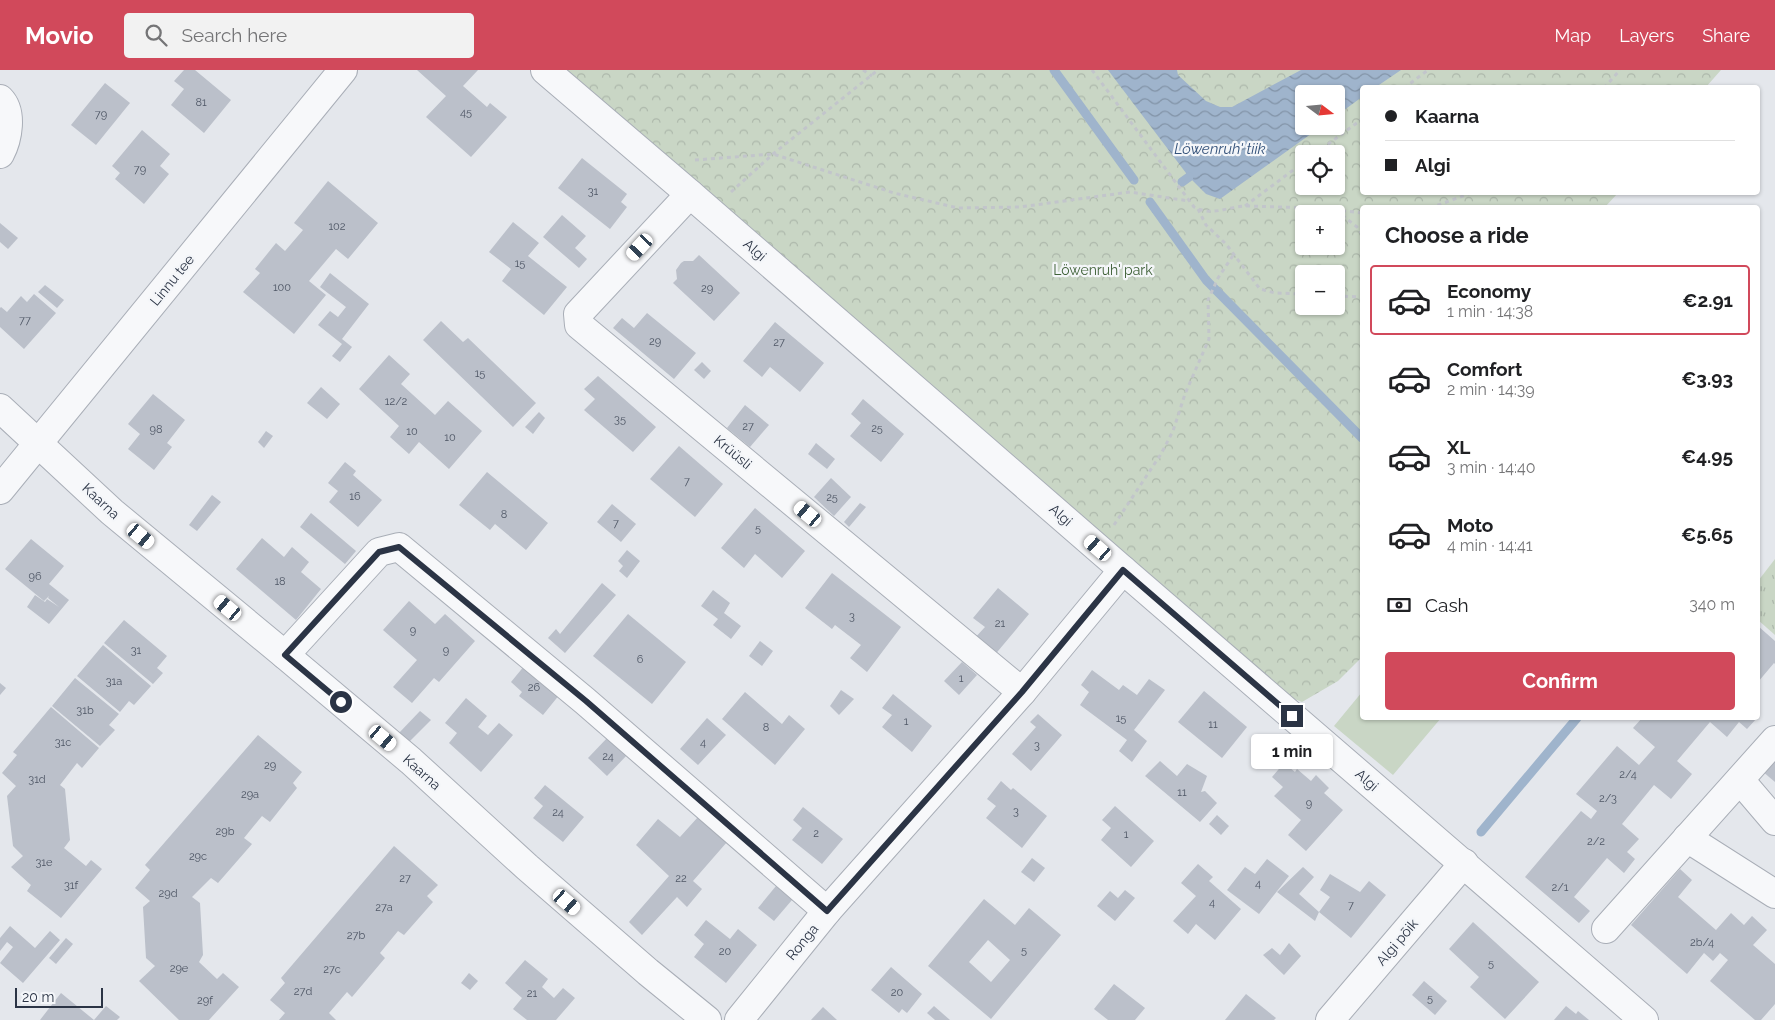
<!DOCTYPE html>
<html lang="en">
<head>
<meta charset="utf-8">
<style>
  :root { --surface:#fff; --page:#f2f2f2; --text:#202124; --muted:#757577; --line:#e0e0e0; --accent:#d1495b }
  body { margin:0; font-family:Raleway,sans-serif; background:var(--page); color:var(--text); height:100vh; display:flex; flex-direction:column; font-size:19px; white-space:nowrap }
  * { box-sizing:border-box; margin:0 }
  p { font-size:16px; color:var(--muted) }
  .icon { flex:none; width:28px; height:28px; fill:none; stroke:currentColor; stroke-width:2; stroke-linecap:round; stroke-linejoin:round }
  .map { position:relative; flex:1; overflow:hidden }
  .drawer { position:absolute; left:1360px; top:135px; width:400px; height:515px; display:flex; flex-direction:column; background:var(--surface); border-radius:5px; box-shadow:0 1px 4px #0004 }
  .drawer>* { flex:none }
  .banner { position:absolute; left:1360px; top:15px; width:400px; height:110px; border-radius:5px; box-shadow:0 1px 4px #0004; display:grid; align-content:center; height:110px; padding:0 25px; background:var(--surface) }
  .needle { width:32px; rotate:106deg }
  .buttons { position:absolute; left:1295px; top:15px; display:grid; gap:10px }
  .buttons a { display:grid; place-items:center; width:50px; height:50px; border-radius:5px; background:var(--surface); box-shadow:0 1px 4px #0004; font-size:25px }
  .scale { position:absolute; left:15px; bottom:12px; width:88px; box-sizing:border-box; padding-left:5px; border:2px solid #2b3445; border-top:0; font-size:14px; line-height:18px; white-space:nowrap; color:#2b3445; -webkit-text-stroke:4px #f4f6f9; paint-order:stroke }
  .end { position:absolute; width:22px; height:22px; margin:-11px; border:6px solid #2b3445; background:#fff; box-shadow:0 0 0 2px #fff }
  .from { border-radius:50% }
  .bubble { position:absolute; height:35px; border-radius:5px; background:var(--surface); box-shadow:0 1px 4px #0004; font-size:16px; font-weight:700; line-height:35px; text-align:center }
  .car { position:absolute; width:15px; height:30px; margin:-15px -8px; border-radius:6px; box-shadow:0 0 4px 1px #0007; background:linear-gradient(#fff 24%,#345 0 40%,#fff 0 76%,#345 0 86%,#fff 0) }
  .banner b { display:flex; align-items:center; gap:18px; height:48px; font-size:19px }
  .banner b+b { border-top:1px solid var(--line) }
  .banner i { width:12px; height:12px; background:var(--text) }
  ul { padding:0; list-style:none }
  li { display:flex; align-items:center; gap:15px; height:70px; margin:0 10px 8px; padding:0 15px; border:2px solid transparent; border-radius:5px }
  li div { flex:1 }
  li b { display:block; font-size:19px }
  li em { font-style:normal; font-weight:700 }
  li.on { border-color:var(--accent) }
  li>.icon { width:45px; height:45px; stroke-width:1.5 }
  h2 { padding:0 25px; font-size:22px; line-height:60px }
  .pay { display:flex; align-items:center; gap:12px; height:55px; padding:0 25px; font-size:19px }
  .pay p { margin-inline-start:auto }
  .cta { display:flex; gap:10px; margin-top:auto; padding:10px 25px }
  .cta a { flex:1; height:58px; border-radius:5px; background:var(--accent); color:#fff; font-size:20px; font-weight:700; line-height:58px; text-align:center }
  header { display:flex; align-items:center; gap:30px; box-sizing:border-box; height:70px; padding:0 25px; background:var(--accent); color:#fff }
  header strong { font-size:24px }
  nav { display:flex; gap:28px; margin-inline-start:auto; font-size:18px }
  .search { width:350px; height:45px; background:var(--page); display:flex; align-items:center; gap:12px; box-sizing:border-box; padding:0 18px; border-radius:5px; color:var(--muted); font-size:19px }
  .map>svg:first-child { display:block }
  .grass { fill:url(#grass-tufts) }
  .park { fill:url(#park-crowns); fill-rule:evenodd }
  .pitch { fill:#c9d6c5 }
  .water { fill:url(#water-waves) }
  .lines { fill:none; stroke-linecap:round; stroke-linejoin:round }
  .stream { stroke:#9fb4cc; stroke-width:9 }
  .building { fill:#bbc0ca; fill-rule:evenodd }
  .minor-casing { stroke:#a9aeb7; stroke-width:30 }
  .path { stroke:#c2c5cb; stroke-width:3; stroke-dasharray:4 4; stroke-linecap:butt }
  .minor { stroke:#f7f8fa; stroke-width:28 }
  .route { stroke:#2b3445; stroke-width:6 }
  .labels { text-anchor:middle; stroke-width:4.5; stroke-linejoin:round; paint-order:stroke }
  .number-label { font-size:11px; fill:#4f5766 }
  .street-label { font-size:14px; fill:#2b3445; stroke:#f4f6f9 }
  .park-label { font-size:14px; fill:#3f6138; stroke:#f4f6f9 }
  .water-label { font-size:15px; font-style:italic; fill:#34527a; stroke:#f4f6f9 }
</style>
</head>
<body>
<header>
<strong>Movio</strong>
<div class="search"><svg class="icon" aria-label="search" viewBox="0 0 24 24"><circle cx="10" cy="10" r="6"/><path d="M15 15l6 6"/></svg>Search here</div>
<nav><a>Map</a><a>Layers</a><a>Share</a></nav>
</header>
<div class="map">
<svg width="1775" height="950" viewBox="0 0 1775 950">
  <defs>
    <pattern id="grass-tufts" width="24" height="20" patternUnits="userSpaceOnUse" patternTransform="scale(1.25)"><rect width="24" height="20" fill="#c9d6c5"/><path d="M3 7l-1-3M5 7V3M7 7l1-3M15 17l-1-3M17 17v-4M19 17l1-3" fill="none" stroke="#adb8ab"/></pattern>
    <pattern id="park-crowns" width="20" height="18" patternUnits="userSpaceOnUse" patternTransform="scale(1.25)"><rect width="20" height="18" fill="#c9d6c5"/><path d="M2 6a3 3 0 1 1 6 0M12 15a3 3 0 1 1 6 0" fill="none" stroke="#adb8ab"/></pattern>
    <pattern id="water-waves" width="16" height="10" patternUnits="userSpaceOnUse" patternTransform="scale(1.25)"><rect width="16" height="10" fill="#9fb4cc"/><path d="M0 5q4-4 8 0t8 0" fill="none" stroke="#8293a7"/></pattern>
  </defs>
  <rect width="100%" height="100%" fill="#e4e7ec"/>
  <polygon class="grass" points="1775,489 1775,565 1758,550 1758,511"/>
  <path class="park" d="M565 0H1721L1706 17 1362 18V122L1618 123 1605 137 1362 138V587L1338 611 1302 632 1284 625ZM1304 24H1336V56H1304ZM1304 84H1336V116H1304ZM1304 144H1336V176H1304ZM1304 204H1336V236H1304Z"/>
  <polygon class="pitch" points="1362,622 1362,648 1441,648 1393,705 1334,656"/>
  <polygon class="water" points="1108,0 1177,0 1178,5 1206,31 1220,37 1232,37 1301,0 1401,0 1376,17 1362,18 1362,27 1336,46 1336,24 1304,24 1304,56 1322,56 1220,129 1206,124 1189,107"/>
  <g class="lines">
    <g class="stream">
      <polyline points="1054,0 1134,110"/>
      <polyline points="1182,112 1189,107"/>
      <polyline points="1150,132 1206,210 1362,368"/>
      <polyline points="1481,762 1577,648"/>
    </g>
  </g>
  <g class="building">
    <polygon points="184,0 195,0 231,30 204,63 171,35 184,19 174,11"/>
    <polygon points="417,0 478,0 463,16 487,37 490,33 507,47 471,87 426,47 446,26"/>
    <polygon points="105,13 130,33 96,75 71,55"/>
    <polygon points="142,60 170,84 160,96 169,104 144,134 115,109 120,103 112,96"/>
    <polygon points="582,88 627,124 621,132 627,137 610,159 558,118"/>
    <polygon points="328,111 378,153 348,189 336,179 309,211 326,225 294,264 243,222 260,203 255,199 276,173 285,181 303,160 294,153"/>
    <polygon points="562,145 586,166 575,178 587,189 579,198 543,167"/>
    <polygon points="513,152 539,173 528,186 567,217 544,245 502,211 511,199 489,182"/>
    <polygon points="0,153 18,168 8,179 0,172"/>
    <polygon points="699,185 740,223 714,251 673,213 677,209 676,200 681,193 684,191 693,191"/>
    <polygon points="330,203 369,234 342,269 352,277 340,292 332,286 342,274 318,255 330,241 338,247 346,237 320,217"/>
    <polygon points="45,215 64,230 57,238 38,222"/>
    <polygon points="34,224 56,243 24,279 0,257 0,238 1,237 7,242 21,226 27,232"/>
    <polygon points="647,243 696,283 674,309 613,258 622,248 634,258"/>
    <polygon points="441,251 463,272 468,268 536,333 513,357 423,270"/>
    <polygon points="775,252 824,293 800,322 770,297 762,307 743,291"/>
    <polygon points="389,285 410,304 401,314 435,345 448,331 482,361 449,399 419,372 409,384 390,367 399,356 359,319"/>
    <polygon points="702,292 711,301 704,309 694,300"/>
    <polygon points="598,306 656,357 633,382 584,340 595,329 584,319"/>
    <polygon points="321,317 340,334 327,349 307,333"/>
    <polygon points="153,324 185,350 167,373 172,377 154,400 128,379 140,364 128,354"/>
    <polygon points="863,329 904,364 881,392 850,366 861,353 851,344"/>
    <polygon points="745,335 769,355 750,377 727,358"/>
    <polygon points="539,342 545,348 533,364 525,357"/>
    <polygon points="266,361 273,366 264,378 258,372"/>
    <polygon points="816,373 835,389 827,399 808,384"/>
    <polygon points="679,376 723,414 695,447 650,409"/>
    <polygon points="345,392 356,401 353,405 382,430 358,457 329,432 338,421 328,413"/>
    <polygon points="487,402 548,453 526,480 495,454 490,460 459,435"/>
    <polygon points="831,408 851,427 834,446 814,427"/>
    <polygon points="212,425 221,432 197,461 189,455"/>
    <polygon points="860,433 866,437 849,457 844,452"/>
    <polygon points="612,434 636,454 621,472 597,452"/>
    <polygon points="755,438 805,481 782,508 755,484 744,498 721,478"/>
    <polygon points="311,443 356,481 345,494 300,457"/>
    <polygon points="262,468 284,487 292,477 309,492 301,502 321,519 296,550 236,499"/>
    <polygon points="31,469 64,496 49,514 69,530 49,554 27,537 35,525 45,532 47,529 59,537 48,528 49,526 44,531 5,499"/>
    <polygon points="627,480 640,491 627,508 619,501 623,496 618,491"/>
    <polygon points="832,503 901,557 867,602 850,588 861,575 835,555 832,559 805,538"/>
    <polygon points="602,513 616,525 565,583 548,568 556,559 560,564"/>
    <polygon points="998,518 1029,544 993,587 973,570 985,557 973,548"/>
    <polygon points="713,520 730,533 724,543 741,556 731,569 713,555 718,549 701,536"/>
    <polygon points="409,531 435,554 445,544 475,571 439,612 434,608 412,633 393,617 417,590 383,560"/>
    <polygon points="628,544 686,592 652,634 593,586"/>
    <polygon points="124,550 167,586 157,598 163,603 153,614 104,573"/>
    <polygon points="1758,556 1775,571 1775,594 1774,593 1758,612"/>
    <polygon points="760,571 773,581 762,596 749,586"/>
    <polygon points="103,575 151,616 134,635 129,631 120,642 77,606"/>
    <polygon points="962,592 977,605 959,625 944,611"/>
    <polygon points="525,595 560,624 543,645 519,626 522,622 511,612"/>
    <polygon points="1092,600 1119,620 1123,615 1137,625 1149,609 1165,620 1134,660 1147,671 1132,692 1119,681 1127,670 1080,635 1089,622 1081,615"/>
    <polygon points="75,608 119,644 109,655 115,660 100,676 52,636"/>
    <polygon points="0,613 6,618 0,625"/>
    <polygon points="841,620 854,629 839,645 830,636"/>
    <polygon points="1204,621 1247,657 1222,688 1178,652"/>
    <polygon points="745,622 782,654 789,645 805,659 775,695 722,649"/>
    <polygon points="893,624 932,656 912,682 882,657 892,645 882,638"/>
    <polygon points="466,628 487,646 478,657 488,665 499,653 513,665 481,702 449,673 457,663 445,653"/>
    <polygon points="51,637 99,678 82,698 77,693 60,715 65,719 70,770 64,778 86,796 91,790 102,799 61,848 27,821 31,815 11,797 23,786 13,776 7,726 16,716 2,703 17,685 13,682"/>
    <polygon points="420,641 431,650 409,672 398,664"/>
    <polygon points="1038,644 1062,665 1031,701 1012,684 1036,657 1030,652"/>
    <polygon points="707,648 726,665 698,695 680,679"/>
    <polygon points="1642,648 1757,648 1747,659 1739,652 1727,667 1710,652 1677,691 1692,704 1671,729 1654,715 1622,754 1639,769 1627,782 1635,789 1624,803 1607,788 1574,827 1590,841 1579,853 1525,807 1581,741 1591,749 1597,741 1576,724 1617,676 1639,695 1655,677 1633,658"/>
    <polygon points="258,665 302,702 293,713 297,718 270,752 262,746 244,768 252,774 218,813 211,808 192,827 200,833 203,885 199,892 217,909 223,903 239,917 209,950 179,950 139,911 155,896 146,888 143,837 150,831 135,818 150,800 145,795"/>
    <polygon points="609,666 628,684 607,706 588,688"/>
    <polygon points="1775,686 1775,712 1762,701"/>
    <polygon points="1160,691 1177,706 1187,694 1207,706 1201,722 1205,721 1217,733 1200,752 1145,706"/>
    <polygon points="1284,693 1295,702 1297,699 1311,711 1316,705 1329,718 1324,723 1343,740 1306,781 1288,765 1301,750 1274,726 1283,717 1272,707"/>
    <polygon points="1001,711 1011,720 1013,718 1047,746 1022,778 986,748 996,736 987,729"/>
    <polygon points="545,715 584,747 563,772 533,748 543,736 534,728"/>
    <polygon points="1115,736 1154,771 1131,797 1101,770 1111,758 1102,750"/>
    <polygon points="803,737 843,769 822,794 792,770 802,758 793,750"/>
    <polygon points="1217,745 1229,756 1221,765 1209,754"/>
    <polygon points="698,747 727,772 693,811 702,819 687,837 677,827 642,865 629,852 669,806 636,775 658,749 680,767"/>
    <polygon points="394,776 438,815 427,826 433,832 404,865 398,861 380,883 385,888 352,927 347,922 329,943 336,950 279,950 285,943 270,930 285,913 281,908"/>
    <polygon points="1032,788 1045,798 1034,812 1021,802"/>
    <polygon points="1267,789 1289,806 1259,844 1227,820 1245,797 1255,804"/>
    <polygon points="1198,794 1213,807 1209,811 1241,839 1215,870 1196,854 1188,864 1173,851 1196,826 1181,813"/>
    <polygon points="1303,797 1314,807 1299,824 1319,842 1330,827 1320,820 1330,804 1360,822 1369,811 1386,825 1351,868 1319,842 1315,851 1277,822"/>
    <polygon points="1680,799 1692,810 1678,827 1716,860 1731,843 1744,855 1752,846 1767,860 1753,875 1775,894 1775,934 1761,950 1755,950 1710,911 1728,890 1720,883 1713,891 1704,883 1687,904 1631,855"/>
    <polygon points="776,816 792,830 774,851 758,838"/>
    <polygon points="1125,820 1135,828 1115,851 1097,836 1110,821 1118,828"/>
    <path d="M984 829 1015 855 1029 838 1061 865 991 949 928 896ZM988 870 1010 890 991 912 969 892Z"/>
    <polygon points="706,850 730,869 738,859 757,875 726,913 694,887 704,874 694,865"/>
    <polygon points="1473,852 1539,912 1505,949 1470,917 1479,907 1449,879"/>
    <polygon points="10,856 35,878 50,861 60,870 23,913 0,893 13,877 7,872 0,881 0,868"/>
    <polygon points="66,868 73,874 56,894 49,888"/>
    <polygon points="1289,873 1301,886 1284,905 1263,885 1272,878 1280,885"/>
    <polygon points="525,890 548,909 542,917 554,928 563,918 575,928 556,950 527,950 513,939 522,928 505,913"/>
    <polygon points="891,897 922,924 907,943 902,939 899,943 871,920"/>
    <polygon points="469,903 478,911 470,920 461,913"/>
    <polygon points="1424,911 1447,931 1435,945 1412,925"/>
    <polygon points="1114,914 1145,938 1135,950 1108,950 1094,939"/>
    <polygon points="61,923 94,950 106,936 120,947 117,950 40,950"/>
    <polygon points="1246,924 1276,948 1274,950 1225,950"/>
    <polygon points="934,936 950,950 935,950 927,943"/>
    <polygon points="1566,936 1576,944 1578,941 1589,950 1554,950"/>
    <polygon points="823,937 837,950 811,950"/>
  </g>
  <g class="lines">
    <defs>
      <g id="minor">
        <polyline points="545,0 690,124 1123,500 1644,950"/>
        <path d="M0 29C13 42 8 69 0 84"/>
        <polyline points="690,124 578,244 579,255 1022,622"/>
        <polyline points="0,338 112,442 285,585 411,691 527,797 648,902 707,950"/>
        <polyline points="0,420 343,0"/>
        <polyline points="285,585 379,482 399,477 585,631 827,841"/>
        <polyline points="1740,710 1775,751"/>
        <polyline points="1687,768 1775,824"/>
        <polyline points="1606,859 1775,670"/>
        <polyline points="739,950 827,841 1022,622 1123,500"/>
        <polyline points="1330,950 1464,793"/>
      </g>
    </defs>
    <use href="#minor" class="minor-casing"/>
    <g class="path">
      <polyline points="863,0 872,6"/>
      <path d="M1092 0 1194 137C1214 147 1228 136 1247 136 1285 137 1324 138 1362 143"/>
      <polyline points="1404,18 1428,0"/>
      <polyline points="1604,18 1620,0"/>
      <polyline points="1315,84 1362,49"/>
      <polyline points="695,90 773,84 894,123 958,138 1020,137 1130,122 1189,131"/>
      <polyline points="731,122 773,84 878,0"/>
      <polyline points="1245,136 1304,92"/>
      <polyline points="1430,138 1474,122"/>
      <polyline points="1198,139 1206,155 1226,174 1260,219 1275,223 1304,224"/>
      <polyline points="1336,140 1357,157 1362,164"/>
      <polyline points="1336,226 1362,227"/>
      <polyline points="1114,455 1161,384 1173,361 1185,324 1209,269 1208,230 1218,208 1234,184"/>
    </g>
    <use href="#minor" class="minor"/>
  </g>
  <g class="lines">
    <polyline class="route" points="341,632 285,585 379,482 399,477 586,631 827,841 1022,622 1123,500 1292,646"/>
  </g>
  <g class="labels">
    <g class="number-label">
      <text x="201" y="36">81</text>
      <text x="466" y="46">45</text>
      <text x="101" y="48">79</text>
      <text x="140" y="103">79</text>
      <text x="593" y="125">31</text>
      <text x="337" y="160">102</text>
      <text x="520" y="197">15</text>
      <text x="282" y="221">100</text>
      <text x="707" y="222">29</text>
      <text x="25" y="254">77</text>
      <text x="655" y="275">29</text>
      <text x="779" y="276">27</text>
      <text x="480" y="307">15</text>
      <text x="396" y="335">12/2</text>
      <text x="620" y="353">35</text>
      <text x="748" y="360">27</text>
      <text x="877" y="362">25</text>
      <text x="156" y="363">98</text>
      <text x="412" y="365">10</text>
      <text x="450" y="371">10</text>
      <text x="687" y="415">7</text>
      <text x="355" y="430">16</text>
      <text x="832" y="431">25</text>
      <text x="504" y="448">8</text>
      <text x="616" y="457">7</text>
      <text x="758" y="462">5</text>
      <text x="35" y="510">96</text>
      <text x="280" y="515">18</text>
      <text x="852" y="550">3</text>
      <text x="1000" y="557">21</text>
      <text x="413" y="564">9</text>
      <text x="136" y="584">31</text>
      <text x="446" y="584">9</text>
      <text x="640" y="593">6</text>
      <text x="961" y="612">1</text>
      <text x="114" y="615">31a</text>
      <text x="534" y="621">26</text>
      <text x="85" y="644">31b</text>
      <text x="1121" y="652">15</text>
      <text x="906" y="655">1</text>
      <text x="1213" y="658">11</text>
      <text x="766" y="661">8</text>
      <text x="63" y="676">31c</text>
      <text x="703" y="676">4</text>
      <text x="1037" y="679">3</text>
      <text x="608" y="690">24</text>
      <text x="270" y="699">29</text>
      <text x="1628" y="708">2/4</text>
      <text x="37" y="713">31d</text>
      <text x="1182" y="726">11</text>
      <text x="250" y="728">29a</text>
      <text x="1608" y="732">2/3</text>
      <text x="1309" y="737">9</text>
      <text x="1016" y="745">3</text>
      <text x="558" y="746">24</text>
      <text x="225" y="765">29b</text>
      <text x="816" y="767">2</text>
      <text x="1126" y="768">1</text>
      <text x="1596" y="775">2/2</text>
      <text x="198" y="790">29c</text>
      <text x="44" y="796">31e</text>
      <text x="405" y="812">27</text>
      <text x="681" y="812">22</text>
      <text x="1258" y="817">4</text>
      <text x="71" y="819">31f</text>
      <text x="1560" y="821">2/1</text>
      <text x="168" y="827">29d</text>
      <text x="1212" y="836">4</text>
      <text x="1351" y="839">7</text>
      <text x="384" y="841">27a</text>
      <text x="356" y="869">27b</text>
      <text x="1702" y="876">2b/4</text>
      <text x="1024" y="884">5</text>
      <text x="725" y="885">20</text>
      <text x="1491" y="897">5</text>
      <text x="179" y="902">29e</text>
      <text x="332" y="903">27c</text>
      <text x="303" y="925">27d</text>
      <text x="897" y="926">20</text>
      <text x="532" y="927">21</text>
      <text x="1430" y="932">5</text>
      <text x="205" y="934">29f</text>
    </g>
    <g class="street-label">
      <text transform="translate(755 180) rotate(41)" y="5">Algi</text>
      <text transform="translate(172 210) rotate(-51)" y="5">Linnu tee</text>
      <text transform="translate(733 382) rotate(40)" y="5">Krüüsli</text>
      <text transform="translate(101 431) rotate(43)" y="5">Kaarna</text>
      <text transform="translate(1061 445) rotate(41)" y="5">Algi</text>
      <text transform="translate(422 702) rotate(42)" y="5">Kaarna</text>
      <text transform="translate(1367 710) rotate(41)" y="5">Algi</text>
      <text transform="translate(802 872) rotate(-51)" y="5">Ronga</text>
      <text transform="translate(1397 872) rotate(-50)" y="5">Algi põik</text>
    </g>
    <g class="park-label">
      <text x="1103" y="205">Löwenruh' park</text>
    </g>
    <g class="water-label">
      <text x="1220" y="84">Löwenruh' tiik</text>
    </g>
  </g>
</svg>
<div class="buttons">
<a><svg class="needle" viewBox="-14 -14 28 28"><path d="M0-13l5 13h-10z" fill="#e53935"/><path d="M0 13l5-13h-10z" fill="#757577"/></svg></a>
<a><svg class="icon" aria-label="locate" viewBox="0 0 24 24"><circle cx="12" cy="12" r="6"/><path d="M12 2v4M12 18v4M2 12h4M18 12h4"/></svg></a>
<a>+</a>
<a>−</a>
</div>
<div class="scale">20 m</div>
<i class="end from" style="left:341px;top:632px"></i>
<i class="end" style="left:1292px;top:646px"></i>
<div class="bubble" style="left:1251px;top:664px;width:82px">1 min</div>
<i class="car" style="left:640px;top:177px;rotate:223deg"></i>
<i class="car" style="left:808px;top:444px;rotate:310deg"></i>
<i class="car" style="left:141px;top:466px;rotate:130deg"></i>
<i class="car" style="left:1098px;top:478px;rotate:311deg"></i>
<i class="car" style="left:228px;top:538px;rotate:310deg"></i>
<i class="car" style="left:383px;top:668px;rotate:130deg"></i>
<i class="car" style="left:567px;top:832px;rotate:131deg"></i>
<div class="banner">
<b><i class="from"></i>Kaarna</b>
<b><i></i>Algi</b>
</div>
<section class="drawer">
<h2>Choose a ride</h2>
<ul>
<li class="on"><svg class="icon" aria-label="car" viewBox="0 0 24 24"><path d="M5 17H2v-5l4-1 3-4h7l3 4 3 1v5h-3M9 17h6M6 11h13"/><circle cx="7" cy="17" r="2"/><circle cx="17" cy="17" r="2"/></svg><div><b>Economy</b><p>1 min · 14:38</p></div><em>€2.91</em></li>
<li><svg class="icon" aria-label="car" viewBox="0 0 24 24"><path d="M5 17H2v-5l4-1 3-4h7l3 4 3 1v5h-3M9 17h6M6 11h13"/><circle cx="7" cy="17" r="2"/><circle cx="17" cy="17" r="2"/></svg><div><b>Comfort</b><p>2 min · 14:39</p></div><em>€3.93</em></li>
<li><svg class="icon" aria-label="car" viewBox="0 0 24 24"><path d="M5 17H2v-5l4-1 3-4h7l3 4 3 1v5h-3M9 17h6M6 11h13"/><circle cx="7" cy="17" r="2"/><circle cx="17" cy="17" r="2"/></svg><div><b>XL</b><p>3 min · 14:40</p></div><em>€4.95</em></li>
<li><svg class="icon" aria-label="car" viewBox="0 0 24 24"><path d="M5 17H2v-5l4-1 3-4h7l3 4 3 1v5h-3M9 17h6M6 11h13"/><circle cx="7" cy="17" r="2"/><circle cx="17" cy="17" r="2"/></svg><div><b>Moto</b><p>4 min · 14:41</p></div><em>€5.65</em></li>
</ul>
<div class="pay"><svg class="icon" aria-label="cash" viewBox="0 0 24 24"><path d="M3 7h18v10H3z"/><circle cx="12" cy="12" r="2"/></svg>Cash<p>340 m</p></div>
<div class="cta"><a>Confirm</a></div>
</section>
</div>
</body>
</html>
